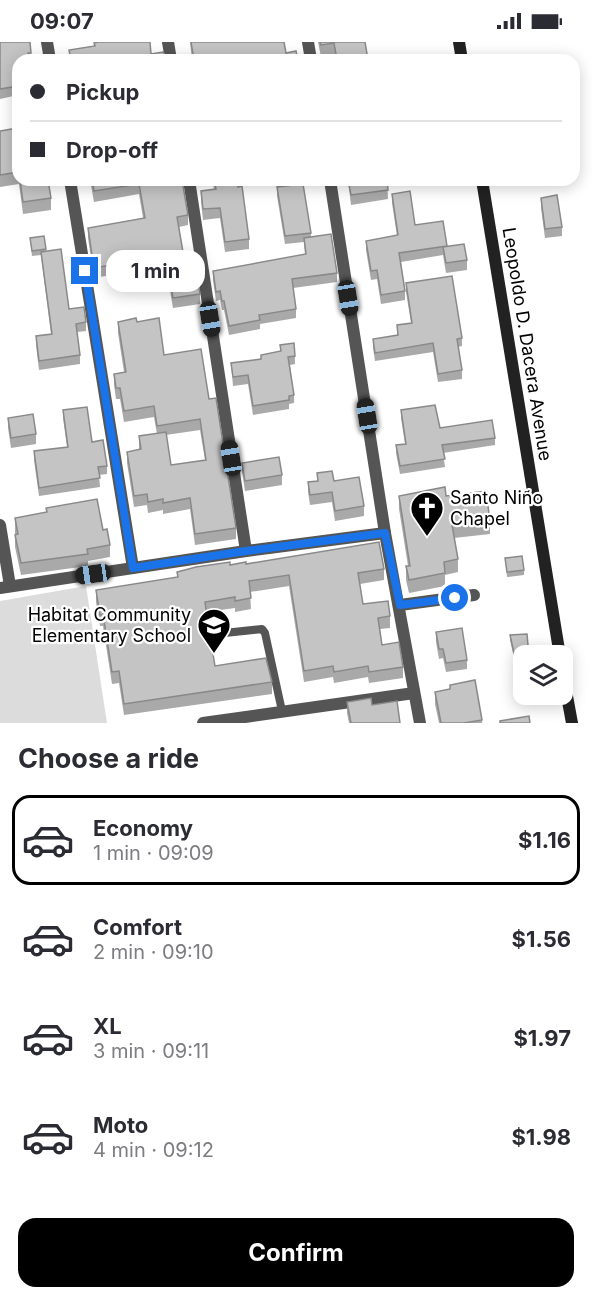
<!DOCTYPE html>
<html lang="en">
<head>
<meta charset="utf-8">
<style>
  :root { --surface:#fff; --page:#f7f7f7; --text:#2b2b33; --muted:#7c7c81; --line:#e1e1e2; --accent:#000 }
  body { margin:0; font-family:Inter,sans-serif; background:var(--page); color:var(--text); height:100vh; display:flex; flex-direction:column; font-size:22px; white-space:nowrap }
  * { box-sizing:border-box; margin:0 }
  p { font-size:20px; color:var(--muted) }
  .icon { flex:none; width:33px; height:33px; fill:none; stroke:currentColor; stroke-width:2; stroke-linecap:round; stroke-linejoin:round }
  .map { position:relative; height:681px; overflow:hidden }
  .sheet { display:flex; flex-direction:column; background:var(--surface); flex:1 }
  .sheet>* { flex:none }
  .hud { position:absolute; left:12px; top:12px; width:568px; height:132px; border-radius:18px; box-shadow:0 3px 15px #0003; display:grid; align-content:center; height:132px; padding:0 18px; background:var(--surface) }
  .buttons { position:absolute; left:513px; top:603px; display:grid; gap:12px }
  .buttons a { display:grid; place-items:center; width:60px; height:60px; border-radius:12px; background:var(--surface); box-shadow:0 3px 15px #0003; font-size:30px }
  .end { position:absolute; width:27px; height:27px; margin:-14px; border:8px solid #1a73e8; background:#fff; box-shadow:0 0 0 3px #fff }
  .from { border-radius:50% }
  .bubble { position:absolute; height:42px; border-radius:18px; background:var(--surface); box-shadow:0 3px 15px #0003; font-size:20px; font-weight:700; line-height:42px; text-align:center }
  .car { position:absolute; width:18px; height:36px; margin:-18px -9px; border-radius:8px; box-shadow:0 0 4px 2px #0007; background:linear-gradient(#222 24%,#8ab4d8 0 40%,#222 0 76%,#8ab4d8 0 86%,#222 0) }
  .hud b { display:flex; align-items:center; gap:21px; height:57px; font-size:22px }
  .hud b+b { border-top:2px solid var(--line) }
  .hud i { width:15px; height:15px; background:var(--text) }
  ul { padding:0; list-style:none }
  li { display:flex; align-items:center; gap:18px; height:90px; margin:0 12px 9px; padding:0 6px; border:3px solid transparent; border-radius:18px }
  li div { flex:1 }
  li b { display:block; font-size:22px }
  li em { font-style:normal; font-weight:700 }
  li.on { border-color:var(--accent) }
  li>.icon { width:54px; height:54px; stroke-width:1.5 }
  h2 { padding:0 18px; font-size:27px; line-height:72px }
  .button { display:flex; gap:12px; margin-top:auto; padding:12px 18px }
  .button a { flex:1; height:69px; border-radius:18px; background:var(--accent); color:#fff; font-size:24px; font-weight:700; line-height:69px; text-align:center }
  .status { display:flex; justify-content:space-between; align-items:center; height:42px; padding:0 30px; background:var(--surface); direction:ltr }
  .status svg { height:16px; fill:currentColor }
  .map>svg:first-child { display:block }
  .green { fill:#dcdcdc }
  .lines { fill:none; stroke-linecap:round; stroke-linejoin:round }
  .service { stroke:#555; stroke-width:8 }
  .minor { stroke:#555; stroke-width:12 }
  .secondary { stroke:#222; stroke-width:12 }
  .wall { fill:#a9a9a9; fill-rule:evenodd }
  .shaded-wall { fill:#898989 }
  .building { fill:#c4c4c4; stroke:#898989; stroke-width:1.5 }
  .route { stroke:#1a73e8; stroke-width:8 }
  .labels { text-anchor:middle; stroke-width:4.5; stroke-linejoin:round; paint-order:stroke }
  .street-label { font-size:18px; fill:#000; stroke:#fff }
  .poi-label { font-size:18px; fill:#000; stroke:#fff; text-anchor:start }
</style>
</head>
<body>
<div class="status"><b>09:07</b><svg viewBox="0 0 49 12"><path d="M0 12V9h3v3zM5 12V6h3v6zM10 12V3h3v9zM15 12V0h3v12zM26 1h20v11H26zM47 4h2v5h-2z"/></svg></div>
<div class="map">
<svg width="592" height="681" viewBox="0 0 592 681">
  <rect width="100%" height="100%" fill="#fff"/>
  <polygon class="green" points="86,544 107,681 0,681 0,559"/>
  <g class="lines">
    <polyline class="service" points="206,593 262,587 265,591 282,669"/>
    <g class="minor">
      <polyline points="47,0 50,18"/>
      <polyline points="168,0 171,18"/>
      <polyline points="308,0 311,18"/>
      <polyline points="70,138 133,526"/>
      <polyline points="189,138 246,509"/>
      <polyline points="330,138 385,491 420,681"/>
      <polyline points="0,483 10,544"/>
      <polyline points="0,546 246,509 385,491"/>
      <polyline points="400,563 474,553"/>
      <polyline points="203,681 414,651"/>
    </g>
    <g class="secondary">
      <polyline points="459,0 462,18"/>
      <polyline points="482,138 560,614"/>
      <polyline points="562,627 572,681"/>
    </g>
  </g>
  <g class="wall">
    <polygon points="0,0 31,11 31,18 18,18 18,53 0,57"/>
    <polygon points="190,0 284,0 286,11 298,18 192,18"/>
    <polygon points="318,0 365,0 368,18 335,18 334,13 321,15"/>
    <polygon points="18,86 18,138 48,138 51,156 51,168 23,172 19,142 0,145 0,89"/>
    <polygon points="90,138 182,138 188,173 188,183 179,185 184,216 200,252 200,262 173,266 166,226 146,227 94,236 88,196 88,186 143,176 139,152 94,160"/>
    <polygon points="212,138 237,138 249,197 249,207 225,210 220,176 203,178 201,159 201,149 214,147"/>
    <polygon points="348,138 387,138 388,157 351,163"/>
    <polygon points="277,145 311,191 311,195 337,231 337,240 293,246 296,267 296,276 260,282 260,287 229,293 224,268 222,268 220,258 216,259 213,238 213,229 305,213 304,200 285,202 277,154"/>
    <polygon points="392,152 415,183 447,204 467,218 467,228 446,231 443,213 401,220 405,249 405,258 381,262 377,237 371,238 366,208 366,199 397,194 392,161"/>
    <polygon points="541,156 562,185 562,194 545,196 541,166"/>
    <polygon points="44,194 46,209 69,267 86,280 86,289 77,290 80,313 80,322 39,328 36,303 36,294 51,292 41,213 32,214 30,196"/>
    <polygon points="406,241 462,296 462,304 458,305 462,328 462,337 438,340 433,310 375,319 373,306 373,297 397,294 397,283 411,281 406,250"/>
    <path d="M118 280H137L164 313 209 357 236 486V497L195 503 190 467 163 472V468L148 471 147 463 134 465 127 421V410L139 408V394L157 392 154 375 124 380 120 357H116L114 343V332L124 330 118 291ZM200 388 205 418 171 423 166 393Z"/>
    <polygon points="280,303 295,314 295,322 290,323 294,353 294,361 289,362 289,367 253,373 248,342 233,344 231,321 261,317 261,313 280,310"/>
    <polygon points="63,368 92,400 107,424 107,432 99,433 100,445 39,454 34,418 34,409 67,405 63,376"/>
    <polygon points="401,368 440,386 495,396 495,403 443,411 445,425 400,432 396,411 396,403 405,402 401,376"/>
    <polygon points="8,376 36,392 36,402 11,406 8,386"/>
    <polygon points="242,421 282,433 282,443 245,449 242,430"/>
    <polygon points="317,431 334,439 364,464 364,474 335,479 332,460 310,463 308,450 308,440 317,439"/>
    <polygon points="399,454 446,454 490,479 490,492 454,496 458,517 458,530 445,533 445,544 409,551 406,538 406,524 408,524 399,467"/>
    <polygon points="46,466 103,488 110,503 110,515 88,519 88,524 21,533 15,505 15,476 46,471"/>
    <polygon points="505,516 524,528 524,533 507,535"/>
    <polygon points="246,522 384,527 384,538 360,542 363,562 390,574 390,586 380,587 382,603 403,625 403,636 369,641 368,635 334,641 333,635 304,640 289,544 250,550 251,567 235,570 235,566 206,570 207,586 206,587 215,624 272,640 272,652 124,673 119,641 112,642 103,584 100,584 96,560 96,548 177,536 177,530 230,523"/>
    <polygon points="436,590 467,618 467,627 446,630 443,616 439,617 436,600"/>
    <polygon points="510,593 524,614 524,652 532,652 532,656 523,657 520,644 517,644 514,625 514,620 515,620 510,598"/>
    <polygon points="450,643 482,678 482,681 439,681 435,662 435,650 450,647"/>
    <polygon points="347,660 372,663 400,681 349,681 347,671"/>
  </g>
  <polygon class="shaded-wall" points="207,575 207,586 200,591 200,580"/>
  <g class="building">
    <polygon points="0,0 30,0 31,11 28,11 30,18 18,18 18,44 0,47"/>
    <polygon points="98,0 150,0 151,12 163,10 166,14 167,18 71,18 69,8 95,4 94,1"/>
    <polygon points="191,0 284,0 286,11 296,9 298,18 194,18"/>
    <polygon points="320,0 365,0 368,18 337,18 334,1 321,3"/>
    <polygon points="18,86 18,130 0,133 0,89"/>
    <polygon points="20,138 48,138 51,156 23,160"/>
    <polygon points="92,138 182,138 188,173 177,175 184,216 194,214 200,252 173,256 166,215 146,217 94,226 88,186 145,176 139,142 94,149"/>
    <polygon points="214,138 237,138 238,145 242,144 249,197 225,200 220,166 203,167 201,149 216,147"/>
    <polygon points="348,138 387,138 388,148 351,153"/>
    <polygon points="303,142 311,191 285,194 277,145"/>
    <polygon points="410,149 415,183 443,179 447,204 399,211 405,249 381,253 377,228 371,229 366,199 398,193 392,152"/>
    <polygon points="557,153 562,185 545,187 541,156"/>
    <polygon points="331,192 337,231 292,237 296,267 259,273 260,278 229,284 224,259 222,259 220,249 216,250 213,229 306,212 304,196"/>
    <polygon points="44,194 46,207 32,209 30,196"/>
    <polygon points="464,202 467,218 446,221 443,205"/>
    <polygon points="61,207 69,267 84,265 86,280 76,282 80,313 39,319 36,294 52,292 41,210"/>
    <polygon points="452,234 462,296 457,297 462,328 438,332 433,301 375,311 373,297 398,293 397,283 412,281 406,241"/>
    <polygon points="136,276 137,280 159,276 164,313 201,307 209,357 216,356 236,486 195,492 190,456 163,461 163,457 148,460 147,452 134,454 127,410 141,407 139,394 166,390 171,423 206,418 200,377 157,384 154,364 124,369 120,346 116,346 114,332 126,330 118,280"/>
    <polygon points="294,301 295,314 288,315 294,353 289,354 289,358 253,364 248,333 233,335 231,321 261,317 261,313 281,309 280,303"/>
    <polygon points="435,363 440,386 492,378 495,396 442,403 445,417 400,424 396,403 406,402 401,368"/>
    <polygon points="87,365 92,400 103,398 107,424 98,425 100,436 39,446 34,409 68,405 63,368"/>
    <polygon points="33,372 36,392 11,396 8,376"/>
    <polygon points="279,415 282,433 245,439 242,421"/>
    <polygon points="332,429 334,439 359,435 364,464 335,469 332,450 310,453 308,440 318,439 317,431"/>
    <polygon points="445,445 446,454 486,449 490,479 452,483 458,517 444,520 445,531 409,538 406,524 410,524 399,454"/>
    <polygon points="97,457 103,488 107,487 110,503 87,507 88,512 21,521 15,493 18,492 15,476 47,470 46,466"/>
    <polygon points="379,500 384,527 358,531 363,562 388,559 390,574 378,576 382,603 399,600 403,625 369,630 368,624 334,630 333,624 304,629 289,533 249,539 251,556 235,559 235,555 205,560 207,575 200,580 201,586 209,588 215,624 266,616 272,640 124,662 119,629 112,630 103,572 100,573 96,548 178,535 177,530 196,525 230,520 230,523 246,520 246,522"/>
    <polygon points="522,514 524,528 507,530 505,516"/>
    <polygon points="462,586 467,618 446,621 443,607 439,607 436,590"/>
    <polygon points="527,592 529,614 524,614 523,652 520,639 517,639 514,620 516,620 510,593"/>
    <polygon points="475,638 482,678 464,681 441,681 435,650 450,647 450,643"/>
    <polygon points="371,656 372,663 397,659 400,681 351,681 347,660"/>
    <polygon points="529,674 530,681 500,681 500,679"/>
  </g>
  <g class="lines">
    <polyline class="route" points="85,229 133,526 246,509 385,491 400,563 455,556"/>
  </g>
  <defs>
    <symbol id="church-pin" viewBox="-11 -11 22 30"><path d="M0 17L-7.5 6A9.5 9.5 0 1 1 7.5 6Z" fill="#000" stroke="#fff"/><path d="M-1.2-6h2.4v3.5h3.3v2.4h-3.3V6h-2.4V-.1h-3.3v-2.4h3.3Z" fill="#fff"/></symbol>
    <symbol id="school-pin" viewBox="-11 -11 22 30"><path d="M0 17L-7.5 6A9.5 9.5 0 1 1 7.5 6Z" fill="#000" stroke="#fff"/><path d="M0-5L7-2L0 1L-7-2ZM-4 1L0 2.5L4 1V4Q0 6-4 4Z" fill="#fff"/></symbol>
  </defs>
  <g fill-rule="evenodd">
    <use href="#church-pin" x="408" y="447" width="38" height="52"/>
    <use href="#school-pin" x="195" y="564" width="38" height="52"/>
  </g>
  <g class="labels">
    <g class="street-label">
      <text transform="translate(527 302) rotate(81)" y="6">Leopoldo D. Dacera Avenue</text>
    </g>
    <g class="poi-label">
      <text x="450" y="462">Santo Niño<tspan x="450" dy="21">Chapel</tspan></text>
      <text x="191" y="579" text-anchor="end">Habitat Community<tspan x="191" dy="21">Elementary School</tspan></text>
    </g>
  </g>
</svg>
<div class="buttons">
<a><svg class="icon" aria-label="layers" viewBox="0 0 24 24"><path d="M12 4l9 5-9 5-9-5zM3 14l9 5 9-5"/></svg></a>
</div>
<i class="end from" style="left:455px;top:556px"></i>
<i class="end" style="left:85px;top:229px"></i>
<div class="bubble" style="left:106px;top:208px;width:99px">1 min</div>
<i class="car" style="left:348px;top:256px;rotate:171deg"></i>
<i class="car" style="left:210px;top:277px;rotate:171deg"></i>
<i class="car" style="left:367px;top:374px;rotate:351deg"></i>
<i class="car" style="left:231px;top:416px;rotate:351deg"></i>
<i class="car" style="left:93px;top:532px;rotate:262deg"></i>
<div class="hud">
<b><i class="from"></i>Pickup</b>
<b><i></i>Drop-off</b>
</div>
</div>
<section class="sheet">
<h2>Choose a ride</h2>
<ul>
<li class="on"><svg class="icon" aria-label="car" viewBox="0 0 24 24"><path d="M5 17H2v-5l4-1 3-4h7l3 4 3 1v5h-3M9 17h6M6 11h13"/><circle cx="7" cy="17" r="2"/><circle cx="17" cy="17" r="2"/></svg><div><b>Economy</b><p>1 min · 09:09</p></div><em>$1.16</em></li>
<li><svg class="icon" aria-label="car" viewBox="0 0 24 24"><path d="M5 17H2v-5l4-1 3-4h7l3 4 3 1v5h-3M9 17h6M6 11h13"/><circle cx="7" cy="17" r="2"/><circle cx="17" cy="17" r="2"/></svg><div><b>Comfort</b><p>2 min · 09:10</p></div><em>$1.56</em></li>
<li><svg class="icon" aria-label="car" viewBox="0 0 24 24"><path d="M5 17H2v-5l4-1 3-4h7l3 4 3 1v5h-3M9 17h6M6 11h13"/><circle cx="7" cy="17" r="2"/><circle cx="17" cy="17" r="2"/></svg><div><b>XL</b><p>3 min · 09:11</p></div><em>$1.97</em></li>
<li><svg class="icon" aria-label="car" viewBox="0 0 24 24"><path d="M5 17H2v-5l4-1 3-4h7l3 4 3 1v5h-3M9 17h6M6 11h13"/><circle cx="7" cy="17" r="2"/><circle cx="17" cy="17" r="2"/></svg><div><b>Moto</b><p>4 min · 09:12</p></div><em>$1.98</em></li>
</ul>
<div class="button"><a>Confirm</a></div>
</section>
</body>
</html>
